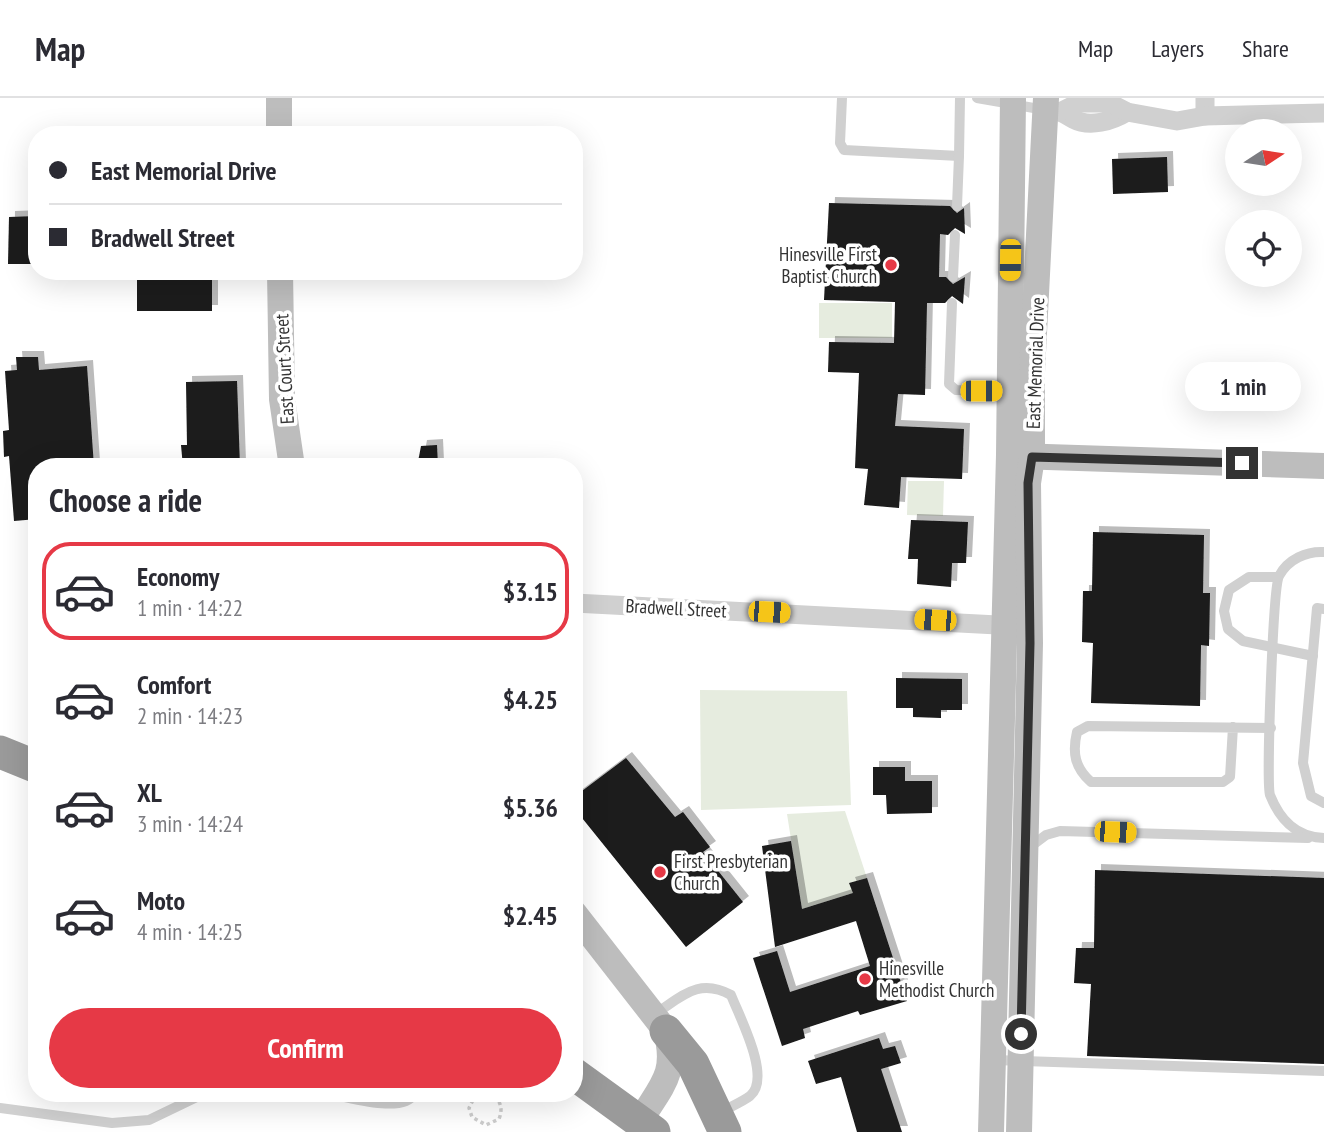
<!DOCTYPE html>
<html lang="en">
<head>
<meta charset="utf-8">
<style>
  :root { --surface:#fff; --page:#f7f7f7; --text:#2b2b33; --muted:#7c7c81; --line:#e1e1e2; --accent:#e63946 }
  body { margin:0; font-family:"PT Sans Narrow",sans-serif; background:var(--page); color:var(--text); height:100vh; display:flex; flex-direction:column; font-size:26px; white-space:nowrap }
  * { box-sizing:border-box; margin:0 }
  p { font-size:23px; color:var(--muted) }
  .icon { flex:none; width:38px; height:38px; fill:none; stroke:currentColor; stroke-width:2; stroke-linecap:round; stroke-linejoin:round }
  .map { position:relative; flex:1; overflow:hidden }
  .side { position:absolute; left:28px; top:360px; width:555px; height:644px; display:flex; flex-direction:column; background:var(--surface); border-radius:28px; box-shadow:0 7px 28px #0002 }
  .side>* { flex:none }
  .hud { position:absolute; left:28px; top:28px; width:555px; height:154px; border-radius:28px; box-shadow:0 7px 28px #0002; display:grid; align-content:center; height:154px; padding:0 21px; background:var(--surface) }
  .needle { width:46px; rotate:78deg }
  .controls { position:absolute; left:1225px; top:21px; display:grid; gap:14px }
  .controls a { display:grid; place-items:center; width:77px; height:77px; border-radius:50%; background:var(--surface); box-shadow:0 7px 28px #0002; font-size:35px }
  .end { position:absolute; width:32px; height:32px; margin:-16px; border:9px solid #333; background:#fff; box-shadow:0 0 0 4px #fff }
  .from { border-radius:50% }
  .bubble { position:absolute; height:49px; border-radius:24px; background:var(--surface); box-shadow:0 7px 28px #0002; font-size:23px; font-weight:800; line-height:49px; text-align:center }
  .car { position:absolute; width:21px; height:42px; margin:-21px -10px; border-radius:9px; box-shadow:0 0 5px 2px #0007; background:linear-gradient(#f5c518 24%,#345 0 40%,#f5c518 0 76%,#345 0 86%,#f5c518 0) }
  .hud b { display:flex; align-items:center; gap:24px; height:66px; font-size:26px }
  .hud b+b { border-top:2px solid var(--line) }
  .hud i { width:18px; height:18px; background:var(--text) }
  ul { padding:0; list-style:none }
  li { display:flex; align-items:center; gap:21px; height:98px; margin:0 14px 10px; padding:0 7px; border:4px solid transparent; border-radius:28px }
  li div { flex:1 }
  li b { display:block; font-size:26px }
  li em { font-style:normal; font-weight:800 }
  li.on { border-color:var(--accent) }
  li>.icon { width:63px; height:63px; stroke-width:1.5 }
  h2 { padding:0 21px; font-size:32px; line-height:84px }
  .cta { display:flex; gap:14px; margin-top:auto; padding:14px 21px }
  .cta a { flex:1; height:80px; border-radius:42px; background:var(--accent); color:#fff; font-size:28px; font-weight:800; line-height:80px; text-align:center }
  header { display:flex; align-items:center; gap:42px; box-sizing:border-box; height:98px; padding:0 35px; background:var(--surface); border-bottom:2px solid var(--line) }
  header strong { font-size:33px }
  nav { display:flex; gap:38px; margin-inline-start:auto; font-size:24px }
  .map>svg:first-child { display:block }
  .green { fill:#e6ecdf }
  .building { fill:#1a1a1a; filter:url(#shadow) }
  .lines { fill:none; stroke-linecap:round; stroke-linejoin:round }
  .path { stroke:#cdcdcd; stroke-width:3.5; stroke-dasharray:3.5 3.5; stroke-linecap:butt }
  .lane { stroke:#d0d0d0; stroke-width:10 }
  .street { stroke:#d0d0d0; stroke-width:19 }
  .secondary { stroke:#bdbdbd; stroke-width:26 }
  .highway { stroke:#9a9a9a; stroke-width:33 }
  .route { stroke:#333; stroke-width:9 }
  .poi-dot { fill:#e63946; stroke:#fff; stroke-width:2.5 }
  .labels { text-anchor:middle; stroke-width:7; stroke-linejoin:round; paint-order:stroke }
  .poi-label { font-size:19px; fill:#333; stroke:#fff; text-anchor:start }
  .street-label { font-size:19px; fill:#333; stroke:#fff }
</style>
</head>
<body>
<header>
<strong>Map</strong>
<nav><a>Map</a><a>Layers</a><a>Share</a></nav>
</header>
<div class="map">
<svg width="1324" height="1034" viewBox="0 0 1324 1034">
  <defs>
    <filter id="shadow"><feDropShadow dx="6" dy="-6" stdDeviation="0" flood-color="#0004"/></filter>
  </defs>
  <rect width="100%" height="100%" fill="#fff"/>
  <g class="green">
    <rect x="819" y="205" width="73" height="35"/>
    <polygon points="908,383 944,383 943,418 907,417"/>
    <polygon points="700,592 847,593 851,707 701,712"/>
    <polygon points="845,713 867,780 850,785 853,795 802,811 787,716"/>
  </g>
  <g class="building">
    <polygon points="1167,59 1168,94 1113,96 1112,61"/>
    <polygon points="829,105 950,108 957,115 964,110 965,136 955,130 948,137 940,136 939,179 946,179 953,186 965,179 963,206 952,198 945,205 927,205 925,297 898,296 895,328 964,331 962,381 901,379 899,410 864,407 868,371 855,370 859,275 828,274 829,244 894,245 895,204 824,202"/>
    <polygon points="37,118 37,166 8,166 9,119"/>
    <polygon points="137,173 202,173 202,181 212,181 212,213 137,213"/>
    <polygon points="16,259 38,259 39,272 87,268 94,369 37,369 37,421 14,423 9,358 4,359 3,333 9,332 5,273 17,272"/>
    <polygon points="237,283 240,369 183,369 181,347 187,347 186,284"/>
    <polygon points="437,347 438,369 417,369 421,348"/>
    <polygon points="911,422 968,424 966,465 952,465 951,489 917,486 918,461 908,461"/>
    <polygon points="1093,434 1204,437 1203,495 1210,495 1209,548 1201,547 1200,608 1091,605 1093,545 1082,544 1083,493 1092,493"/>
    <polygon points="896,580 962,581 962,612 941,612 941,620 913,619 913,610 896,610"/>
    <polygon points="626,660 675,719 683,714 710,749 703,754 743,804 686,849 574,710 574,699"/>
    <polygon points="873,669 905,669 905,683 932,683 932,715 887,716 886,697 873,697"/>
    <polygon points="791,743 802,811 853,795 849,785 867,780 907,903 860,917 858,913 803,931 805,940 782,948 753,860 777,853 790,894 870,868 856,823 775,849 762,748"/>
    <polygon points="1095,772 1324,780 1324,966 1087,958 1091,886 1074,885 1076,850 1094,850"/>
    <polygon points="879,940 883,951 895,948 901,965 881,971 902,1034 857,1034 841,979 816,986 808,963"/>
  </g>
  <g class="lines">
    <path class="path" d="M476 996 469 1010 472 1019 486 1027 499 1021C503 1011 501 1004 493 996"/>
    <g class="lane">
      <polyline points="842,0 840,45 844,52 959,58 960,0"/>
      <polyline points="977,0 1045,12"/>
      <polyline points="957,108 959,58"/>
      <polyline points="953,179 955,137"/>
      <polyline points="952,205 949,286 956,292 1007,293"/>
      <path d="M1324 454C1307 453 1288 461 1279 478 1273 490 1266 685 1270 697 1280 722 1296 739 1324 740"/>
      <polyline points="1278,479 1249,479 1229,492 1224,513 1228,531 1243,543 1313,558"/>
      <polyline points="1324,511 1317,510 1303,665 1311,698 1324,705"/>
      <path d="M1233 629 1230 679 1223 684H1091C1075 670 1072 655 1077 634L1088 628C1149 629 1210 629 1271 630"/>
      <polyline points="1030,749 1046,737 1060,733 1308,740"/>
      <path d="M653 917C682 899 698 879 731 897 740 920 772 980 750 998 742 1004 730 1009 721 1014"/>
      <polyline points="994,962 1324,973"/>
      <path d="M330 996C350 999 403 1016 414 996"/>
      <polyline points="0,1010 112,1025 149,1022 203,996"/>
    </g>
    <g class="street">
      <polyline points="1205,0 1205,18"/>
      <path d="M1053 13C1062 13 1065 17 1073 21 1090 30 1112 23 1127 14"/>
      <polyline points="1062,13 1078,5 1110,5 1127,14 1177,23 1205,18 1324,15"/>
      <polyline points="574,505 1017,528"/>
    </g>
    <g class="secondary">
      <polyline points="279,0 279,37"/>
      <polyline points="280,173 282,301 292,369"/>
      <polyline points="1014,358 1324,368"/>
      <path d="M574 815 666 933C678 976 661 988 640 1023"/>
      <polyline points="991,1034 1009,357 1013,0"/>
      <polyline points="1019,1034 1030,545 1028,385 1032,359 1032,274 1046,0"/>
    </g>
    <g class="highway">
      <polyline points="0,654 37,669"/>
      <polyline points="666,933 693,966 725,1034"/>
      <polyline points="574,976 654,1034"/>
    </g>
  </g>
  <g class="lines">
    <polyline class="route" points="1021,936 1030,545 1028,385 1032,359 1242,365"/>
  </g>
  <g class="poi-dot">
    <circle cx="891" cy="167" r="7"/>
    <circle cx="660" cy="774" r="7"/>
    <circle cx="865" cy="881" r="7"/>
  </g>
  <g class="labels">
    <g class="poi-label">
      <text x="877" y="163" text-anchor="end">Hinesville First<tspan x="877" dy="22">Baptist Church</tspan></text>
      <text x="674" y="770">First Presbyterian<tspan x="674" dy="22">Church</tspan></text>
      <text x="879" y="877">Hinesville<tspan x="879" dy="22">Methodist Church</tspan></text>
    </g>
    <g class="street-label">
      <text transform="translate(1035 265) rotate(-88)" y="7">East Memorial Drive</text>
      <text transform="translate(284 271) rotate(-93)" y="7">East Court Street</text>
      <text transform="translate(676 510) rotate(3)" y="7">Bradwell Street</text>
    </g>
  </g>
</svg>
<div class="controls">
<a><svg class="needle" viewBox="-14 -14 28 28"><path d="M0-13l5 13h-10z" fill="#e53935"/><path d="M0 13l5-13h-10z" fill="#7c7c81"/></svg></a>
<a><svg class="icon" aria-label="locate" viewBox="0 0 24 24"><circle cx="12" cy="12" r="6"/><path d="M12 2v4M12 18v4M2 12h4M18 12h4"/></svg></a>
</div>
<i class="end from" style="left:1021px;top:936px"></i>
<i class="end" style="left:1242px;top:365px"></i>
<div class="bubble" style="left:1185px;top:264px;width:116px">1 min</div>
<i class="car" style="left:1010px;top:162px;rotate:181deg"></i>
<i class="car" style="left:981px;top:293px;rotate:90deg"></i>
<i class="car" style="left:769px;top:514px;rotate:93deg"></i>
<i class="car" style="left:935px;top:522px;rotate:273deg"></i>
<i class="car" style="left:1115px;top:734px;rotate:92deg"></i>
<div class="hud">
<b><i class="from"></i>East Memorial Drive</b>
<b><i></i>Bradwell Street</b>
</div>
<section class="side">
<h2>Choose a ride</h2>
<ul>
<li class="on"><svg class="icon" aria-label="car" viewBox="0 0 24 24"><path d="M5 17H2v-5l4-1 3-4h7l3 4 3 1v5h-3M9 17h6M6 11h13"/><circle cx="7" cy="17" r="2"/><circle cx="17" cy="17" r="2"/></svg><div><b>Economy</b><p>1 min · 14:22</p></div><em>$3.15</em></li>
<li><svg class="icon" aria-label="car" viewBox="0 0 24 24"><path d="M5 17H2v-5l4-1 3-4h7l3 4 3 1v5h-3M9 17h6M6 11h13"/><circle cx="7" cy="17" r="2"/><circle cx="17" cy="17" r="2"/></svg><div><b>Comfort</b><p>2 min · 14:23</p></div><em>$4.25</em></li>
<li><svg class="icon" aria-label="car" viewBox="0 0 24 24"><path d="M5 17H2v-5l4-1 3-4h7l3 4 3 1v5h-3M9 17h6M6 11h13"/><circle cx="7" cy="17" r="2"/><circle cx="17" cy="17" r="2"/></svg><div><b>XL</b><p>3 min · 14:24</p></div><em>$5.36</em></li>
<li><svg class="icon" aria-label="car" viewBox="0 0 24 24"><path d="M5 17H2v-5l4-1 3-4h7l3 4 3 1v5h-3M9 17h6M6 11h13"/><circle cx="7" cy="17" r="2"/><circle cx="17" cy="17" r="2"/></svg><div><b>Moto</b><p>4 min · 14:25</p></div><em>$2.45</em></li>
</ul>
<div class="cta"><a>Confirm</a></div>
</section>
</div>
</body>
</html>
